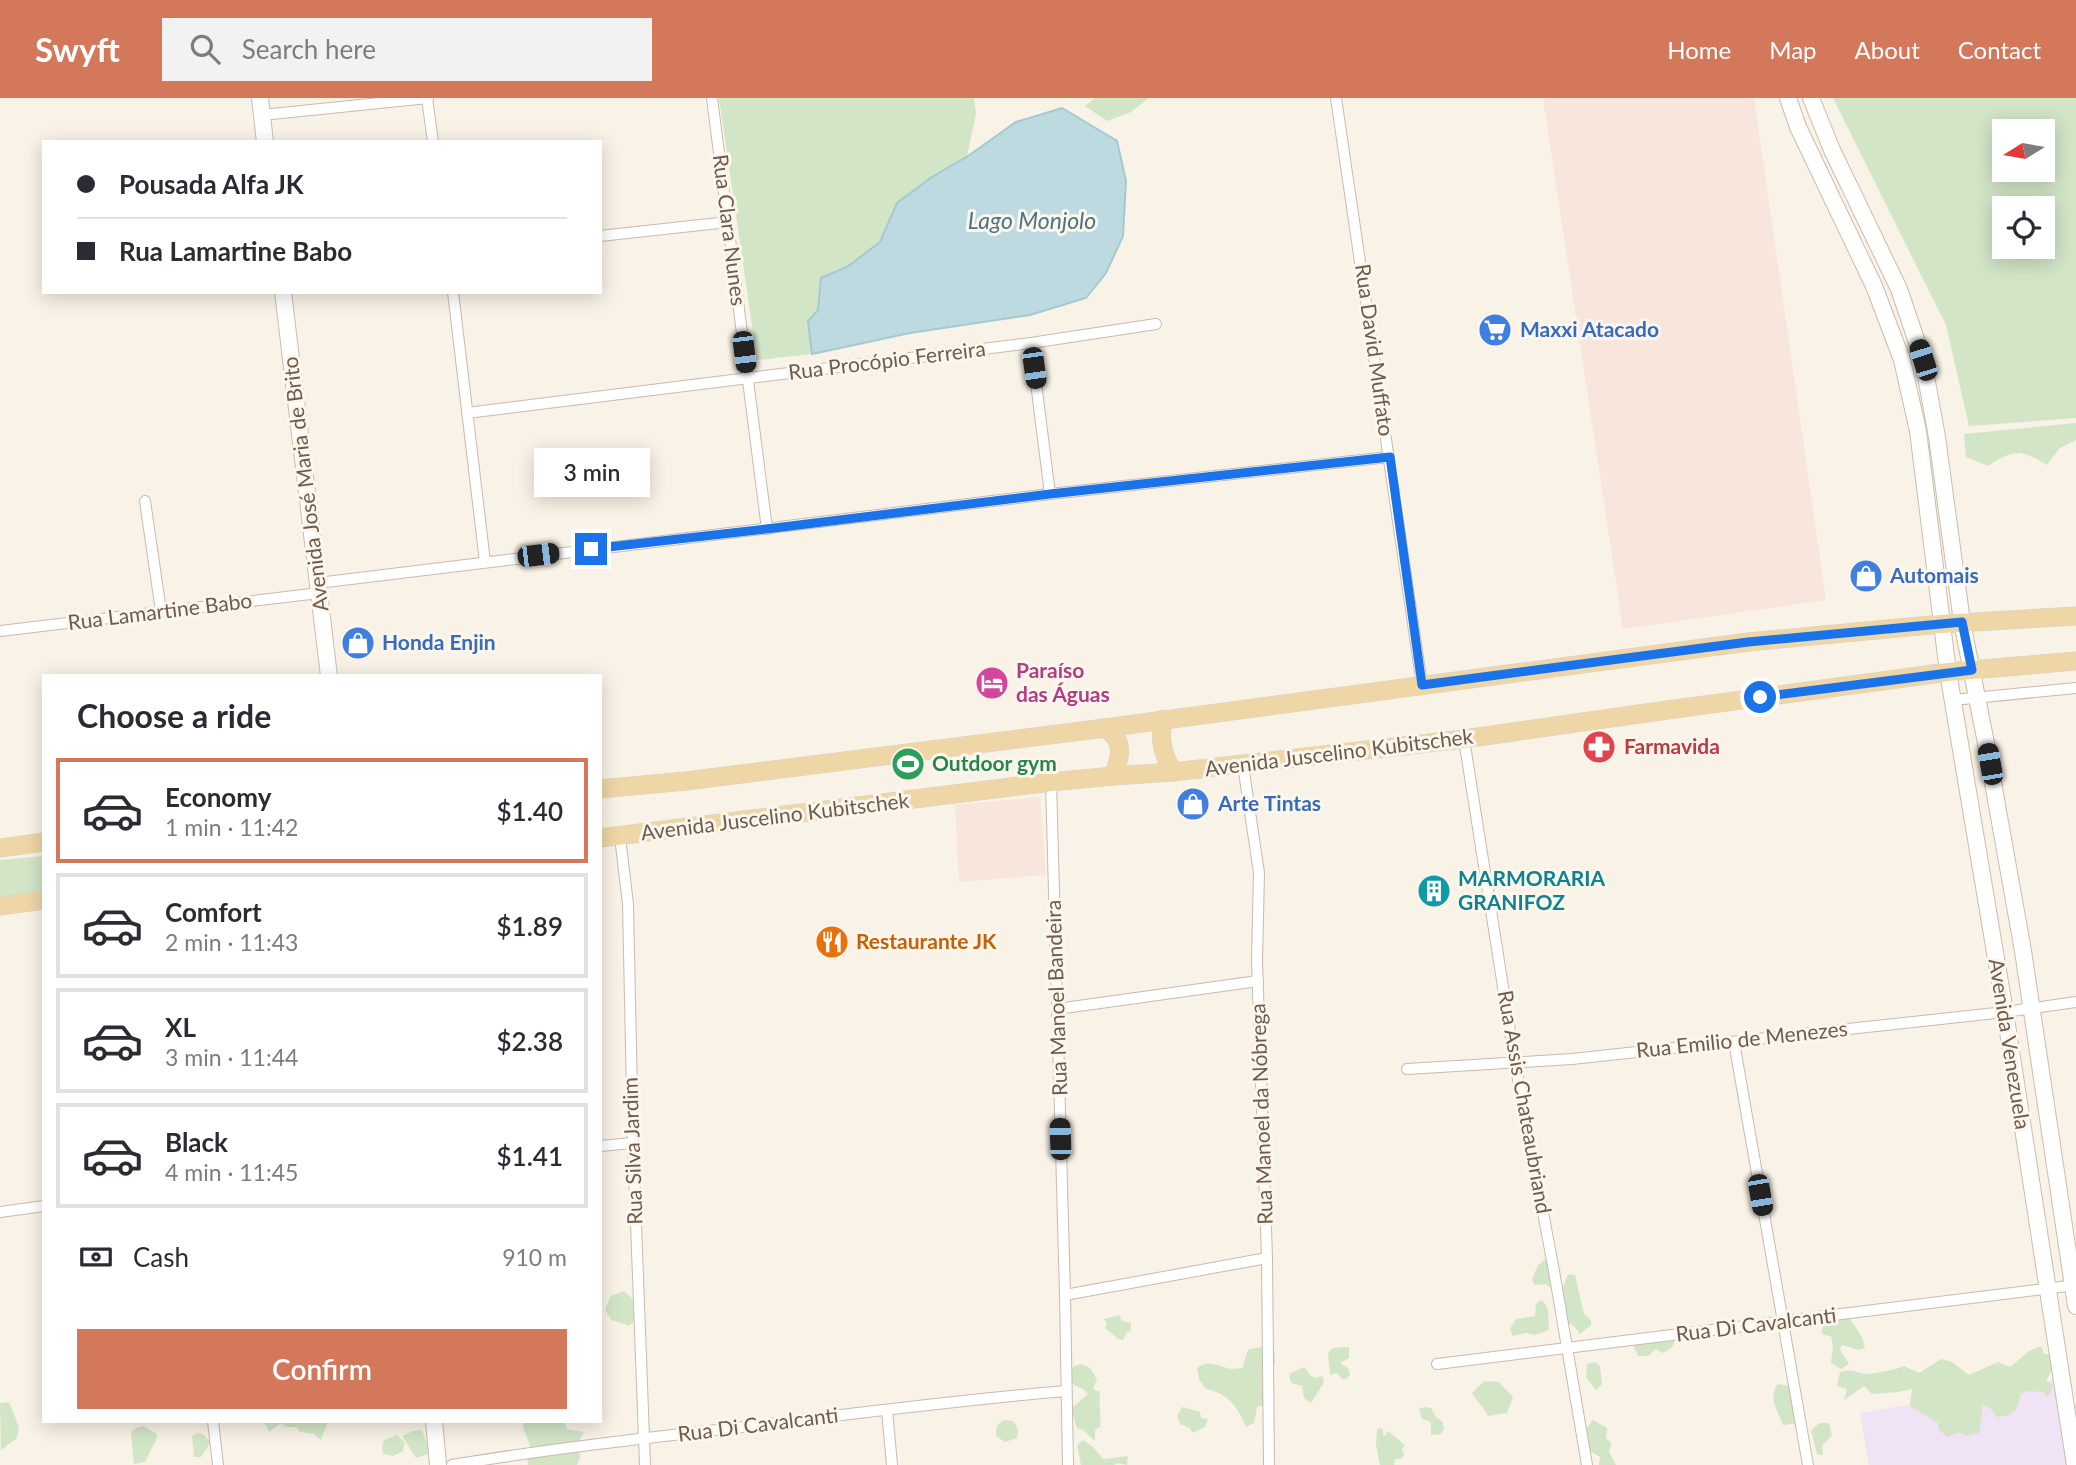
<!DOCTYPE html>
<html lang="en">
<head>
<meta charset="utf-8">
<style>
  :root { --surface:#fff; --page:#f2f2f3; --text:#2b2b33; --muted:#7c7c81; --line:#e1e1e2; --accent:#d3785b }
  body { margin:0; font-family:Lato,sans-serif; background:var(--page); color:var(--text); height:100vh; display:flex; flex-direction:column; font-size:26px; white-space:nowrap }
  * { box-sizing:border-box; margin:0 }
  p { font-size:23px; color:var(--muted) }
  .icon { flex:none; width:38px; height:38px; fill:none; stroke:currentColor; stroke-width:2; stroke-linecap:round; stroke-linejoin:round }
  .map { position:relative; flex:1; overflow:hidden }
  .sheet { position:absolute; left:42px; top:576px; width:560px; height:749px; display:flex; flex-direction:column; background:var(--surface); border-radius:0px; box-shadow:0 4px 18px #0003 }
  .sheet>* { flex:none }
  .hud { position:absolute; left:42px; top:42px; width:560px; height:154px; border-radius:0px; box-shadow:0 4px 18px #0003; display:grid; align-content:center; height:154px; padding:0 35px; background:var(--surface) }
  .needle { width:46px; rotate:259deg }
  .controls { position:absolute; left:1992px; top:21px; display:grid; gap:14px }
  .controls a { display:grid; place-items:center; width:63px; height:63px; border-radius:0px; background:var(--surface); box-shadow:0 4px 18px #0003; font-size:35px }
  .end { position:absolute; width:32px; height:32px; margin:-16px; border:9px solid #1a73e8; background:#fff; box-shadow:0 0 0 4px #fff }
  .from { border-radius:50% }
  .bubble { position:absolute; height:49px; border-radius:0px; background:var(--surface); box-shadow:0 4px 18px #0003; font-size:23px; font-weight:600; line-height:49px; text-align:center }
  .car { position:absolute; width:21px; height:42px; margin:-21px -10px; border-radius:9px; box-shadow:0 0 5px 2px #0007; background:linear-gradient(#222 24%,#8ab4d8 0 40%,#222 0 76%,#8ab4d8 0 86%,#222 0) }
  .hud b { display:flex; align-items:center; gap:24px; height:66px; font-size:26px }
  .hud b+b { border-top:2px solid var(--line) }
  .hud i { width:18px; height:18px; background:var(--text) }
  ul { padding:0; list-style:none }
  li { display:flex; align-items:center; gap:21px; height:105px; margin:0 14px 10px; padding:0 21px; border:4px solid var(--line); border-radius:0px }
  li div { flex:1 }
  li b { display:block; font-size:26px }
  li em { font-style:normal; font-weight:600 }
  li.selected { border-color:var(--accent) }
  li>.icon { width:63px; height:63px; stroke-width:1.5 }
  h2 { padding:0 35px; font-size:32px; line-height:84px }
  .pay { display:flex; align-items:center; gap:18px; height:77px; padding:0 35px; font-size:26px }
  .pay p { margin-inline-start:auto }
  .button { display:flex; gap:14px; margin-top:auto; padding:14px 35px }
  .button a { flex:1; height:80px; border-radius:0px; background:var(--accent); color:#fff; font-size:28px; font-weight:600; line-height:80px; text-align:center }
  header { display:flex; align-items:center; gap:42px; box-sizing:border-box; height:98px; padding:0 35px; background:var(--accent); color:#fff }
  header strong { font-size:33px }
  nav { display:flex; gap:38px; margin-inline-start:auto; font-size:24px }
  .search { width:490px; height:63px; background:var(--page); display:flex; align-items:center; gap:18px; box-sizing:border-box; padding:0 24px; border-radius:0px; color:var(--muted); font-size:26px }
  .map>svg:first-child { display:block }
  .commercial { fill:#f8e5db }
  .education { fill:#efe3f5 }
  .green { fill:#d2e5c7; fill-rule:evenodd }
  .water { fill:#bddae0; stroke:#a5c9d1; stroke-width:2 }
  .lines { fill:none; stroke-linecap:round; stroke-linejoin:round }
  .street-casing { stroke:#c9baae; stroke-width:12 }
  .secondary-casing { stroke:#ccbbac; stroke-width:18 }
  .primary-casing { stroke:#d7d1cd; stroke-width:19 }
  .street { stroke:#fff; stroke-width:10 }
  .secondary { stroke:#fff; stroke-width:16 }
  .primary { stroke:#efd6a7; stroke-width:18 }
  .route { stroke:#1a73e8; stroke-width:9 }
  .labels { text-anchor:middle; stroke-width:6; stroke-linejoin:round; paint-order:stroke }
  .street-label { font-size:21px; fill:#6f5b4e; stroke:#fcf6ec }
  .shop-label { font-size:21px; font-weight:bold; fill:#366cbe; stroke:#fcf6ec; text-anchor:start }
  .hotel-label { font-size:21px; font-weight:bold; fill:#b23c85; stroke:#fcf6ec; text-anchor:start }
  .health-label { font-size:21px; font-weight:bold; fill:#be3a42; stroke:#fcf6ec; text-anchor:start }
  .leisure-label { font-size:21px; font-weight:bold; fill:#27864d; stroke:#fcf6ec; text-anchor:start }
  .culture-label { font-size:21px; font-weight:bold; fill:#0d838f; stroke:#fcf6ec; text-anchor:start }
  .food-label { font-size:21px; font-weight:bold; fill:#c56008; stroke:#fcf6ec; text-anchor:start }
  .water-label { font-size:23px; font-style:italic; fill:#4b7680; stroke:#fcf6ec }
</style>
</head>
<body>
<header>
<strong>Swyft</strong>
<div class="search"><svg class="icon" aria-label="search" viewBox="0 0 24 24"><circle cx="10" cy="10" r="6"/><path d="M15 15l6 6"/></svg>Search here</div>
<nav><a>Home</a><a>Map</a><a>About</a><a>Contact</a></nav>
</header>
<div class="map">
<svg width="2076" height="1367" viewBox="0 0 2076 1367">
  <rect width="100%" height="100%" fill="#f9f2e6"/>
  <g class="commercial">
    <polygon points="1543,0 1754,0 1826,502 1623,531"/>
    <polygon points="1040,699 1046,777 959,784 955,707"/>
  </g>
  <polygon class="education" points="2053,1282 2066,1367 1869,1367 1860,1315"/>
  <g class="green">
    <polygon points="719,0 974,0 976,16 967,58 932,79 897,105 880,144 847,169 821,180 818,212 808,223 812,256 757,262"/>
    <polygon points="1095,0 1149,0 1131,14 1107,23 1085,8"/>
    <path d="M1833 0H2076V320L1969 328 1946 227ZM2004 33H2042V72H2004ZM2004 110H2042V149H2004Z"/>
    <path d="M2076 325V342L2060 350 2047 367C2021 351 2014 351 1988 368L1966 359 1964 336Z"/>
    <polygon points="44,758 44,795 0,799 0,762"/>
    <polygon points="1547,1160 1561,1171 1556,1180 1556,1188 1550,1189 1545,1186 1534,1187 1532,1181 1538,1167"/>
    <polygon points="1568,1176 1575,1177 1584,1216 1591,1222 1591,1227 1580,1236 1574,1228 1563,1222 1560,1197"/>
    <polygon points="624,1193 632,1200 636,1221 629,1228 612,1222 605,1212 611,1198"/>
    <path d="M1541 1202C1551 1209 1548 1221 1549 1232L1534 1237 1526 1235 1513 1238 1510 1231 1516 1221 1535 1218 1536 1206Z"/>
    <polygon points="1845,1214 1862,1239 1865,1250 1859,1252 1842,1247 1840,1252 1849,1266 1841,1271 1831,1265 1833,1248 1831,1239 1822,1236 1822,1223 1829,1218 1836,1223"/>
    <polygon points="1119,1217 1122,1223 1131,1225 1131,1233 1127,1234 1123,1242 1118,1241 1105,1230 1107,1226 1104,1221"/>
    <path d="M1663 1231 1675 1237C1676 1247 1672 1250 1663 1255L1656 1251 1648 1258H1638L1634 1249C1643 1241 1655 1240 1663 1231Z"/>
    <path d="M1269 1248 1275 1256V1265L1269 1277 1267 1306 1257 1309 1254 1325 1246 1329C1238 1309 1228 1295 1206 1291L1199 1281 1197 1270C1213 1257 1225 1277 1243 1269L1246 1257 1249 1251Z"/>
    <path d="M2041 1248 2044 1256H2052C2056 1266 2052 1274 2046 1282L2053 1288 2048 1299 2043 1294 2027 1293 2021 1296 2017 1311 2009 1317 1997 1319 1990 1310 1983 1307 1979 1335 1965 1338 1958 1334 1948 1339 1939 1332 1938 1325 1910 1308 1912 1291 1898 1294 1872 1296 1864 1288 1844 1302 1847 1291 1837 1288 1840 1274C1853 1271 1852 1273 1864 1276 1869 1277 1899 1271 1904 1268L1919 1275 1941 1261 1952 1264 1969 1277 1998 1264 2010 1269 2029 1253Z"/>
    <polygon points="1349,1249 1349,1260 1340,1265 1348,1270 1350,1276 1347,1281 1342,1281 1337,1275 1330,1277 1328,1255 1333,1250"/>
    <polygon points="1595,1264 1600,1268 1602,1286 1596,1292 1586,1279 1587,1266"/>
    <path d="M1082 1266 1090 1270 1097 1281 1093 1291 1100 1294C1098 1306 1102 1317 1100 1329L1095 1332V1343L1083 1332 1077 1330 1071 1311 1088 1296 1083 1291 1074 1287 1069 1276 1074 1268Z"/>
    <polygon points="1304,1269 1310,1277 1315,1280 1322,1278 1324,1284 1311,1305 1304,1300 1302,1288 1291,1285 1289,1276"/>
    <path d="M1484 1283 1499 1284 1513 1299 1507 1315 1488 1318C1483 1308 1477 1304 1472 1295Z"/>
    <path d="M1778 1286 1790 1288 1799 1325 1783 1327C1778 1311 1767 1302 1778 1286Z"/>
    <polygon points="9,1304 19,1329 17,1340 1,1352 0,1305"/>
    <polygon points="1182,1309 1200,1314 1201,1320 1208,1321 1205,1329 1192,1335 1190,1330 1180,1326 1177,1318"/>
    <polygon points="1425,1309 1431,1310 1436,1319 1443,1324 1444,1331 1441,1336 1431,1337 1431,1324 1422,1321 1419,1311"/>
    <polygon points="1003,1322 1013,1323 1018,1331 1017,1340 1005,1344 996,1338 997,1328"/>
    <polygon points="1593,1322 1607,1330 1606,1340 1611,1345 1609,1354 1616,1367 1599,1367 1600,1359 1585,1350 1584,1334"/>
    <polygon points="264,1323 328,1323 321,1342 314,1336 300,1334 296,1329 285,1329 281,1325 269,1334"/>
    <polygon points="524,1323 564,1323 567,1331 584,1334 575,1352 581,1356 577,1367 528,1367 527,1359 531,1350 523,1330"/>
    <polygon points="1819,1325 1829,1325 1832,1337 1822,1348 1823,1357 1817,1356 1811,1333"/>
    <polygon points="143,1328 157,1336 156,1342 145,1364 134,1366 131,1334 136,1330"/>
    <polygon points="1382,1330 1384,1339 1388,1333 1405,1347 1402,1351 1404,1356 1401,1361 1395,1361 1394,1367 1380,1367 1376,1347 1377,1331"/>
    <polygon points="422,1332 427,1345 429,1356 416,1360 402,1338 413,1333"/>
    <polygon points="197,1335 203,1336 211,1344 201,1359 194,1359 192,1338"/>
    <polygon points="397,1337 405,1345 403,1353 393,1358 383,1356 382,1349 384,1342"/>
    <polygon points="1083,1342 1092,1348 1103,1361 1128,1358 1127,1367 1117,1365 1114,1367 1081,1367 1077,1347"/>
  </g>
  <g class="water">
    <polygon points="1062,10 1117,43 1126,83 1123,138 1106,175 1086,200 1030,217 910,235 812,256 808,223 818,212 821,180 847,169 880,144 897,105 932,79 968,58 1016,24"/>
    <polygon points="593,358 584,376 586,391 568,395 562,370 569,364"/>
  </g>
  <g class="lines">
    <defs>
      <g id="street">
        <polyline points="427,0 433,44"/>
        <polyline points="712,0 767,431"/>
        <polyline points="1336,0 1422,587"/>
        <polyline points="262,17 428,0"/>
        <polyline points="600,138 728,124"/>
        <polyline points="453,194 485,464"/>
        <polyline points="1031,245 1156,226"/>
        <polyline points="467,315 1031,245 1050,396"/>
        <polyline points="145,403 161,513"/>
        <polyline points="318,485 1050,396 1389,359"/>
        <polyline points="0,533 319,495"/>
        <polyline points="1953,602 2076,590"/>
        <polyline points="1464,641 1515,965 1554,1173 1587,1367"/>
        <polyline points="1243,667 1259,775 1257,863 1267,1160 1269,1367"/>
        <polyline points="1051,684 1065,1197 1068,1367"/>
        <polyline points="620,739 628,806 633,1045 645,1367"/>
        <polyline points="1057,911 1258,883"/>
        <polyline points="1734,944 1808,1367"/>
        <polyline points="1407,971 1572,961 2005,914 2076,904"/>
        <polyline points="600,1048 633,1045"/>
        <polyline points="0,1114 44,1108"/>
        <polyline points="1065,1197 1267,1160"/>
        <polyline points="1437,1266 2076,1187"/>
        <polyline points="887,1312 892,1367"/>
        <polyline points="213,1323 218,1367"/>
        <path d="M452 1367C548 1351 645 1340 743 1329 850 1316 958 1302 1066 1293"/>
      </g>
      <g id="secondary">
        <polyline points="260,0 265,44"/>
        <polyline points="1788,0 1798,29 1874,188 1902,262 1918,333 1948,574 2005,914 2075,1367"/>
        <polyline points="1811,0 1832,52 1899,191 1923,262 1937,339 1962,524 1985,640 2023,853 2076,1208"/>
        <polyline points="283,194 329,578"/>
        <polyline points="434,1323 438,1367"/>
      </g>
      <g id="primary">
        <path d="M1163 621C1159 642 1163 657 1173 674"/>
        <path d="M1105 630C1125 642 1121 659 1113 678"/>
        <polyline points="600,691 686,683 1105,630 1748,544 1941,526 2076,518"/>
        <polyline points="600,740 1051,684 1113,678 1173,674 1464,641 1653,614 1948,574 2076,563"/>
        <polyline points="0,750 44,744"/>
        <polyline points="0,808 44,802"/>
      </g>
    </defs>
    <use href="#street" class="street-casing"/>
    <use href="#secondary" class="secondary-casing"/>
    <use href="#primary" class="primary-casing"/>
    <use href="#street" class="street"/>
    <use href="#secondary" class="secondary"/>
    <use href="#primary" class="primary"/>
  </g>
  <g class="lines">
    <polyline class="route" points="591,451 766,431 1050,396 1390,359 1422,587 1748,544 1962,524 1972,572 1760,599"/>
  </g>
  <defs>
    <symbol id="supermarket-disc" viewBox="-11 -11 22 22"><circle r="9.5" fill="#3f7fe0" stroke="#fcf6ec"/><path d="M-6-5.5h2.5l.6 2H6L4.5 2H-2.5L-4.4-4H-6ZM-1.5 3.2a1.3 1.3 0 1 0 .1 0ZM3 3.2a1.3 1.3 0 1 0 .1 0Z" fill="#fff"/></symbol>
    <symbol id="shop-disc" viewBox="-11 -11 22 22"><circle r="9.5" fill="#3f7fe0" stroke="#fcf6ec"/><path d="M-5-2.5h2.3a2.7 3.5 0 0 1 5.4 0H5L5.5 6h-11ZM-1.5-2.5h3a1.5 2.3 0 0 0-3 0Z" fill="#fff"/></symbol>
    <symbol id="hotel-disc" viewBox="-11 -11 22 22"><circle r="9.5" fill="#d1479c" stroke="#fcf6ec"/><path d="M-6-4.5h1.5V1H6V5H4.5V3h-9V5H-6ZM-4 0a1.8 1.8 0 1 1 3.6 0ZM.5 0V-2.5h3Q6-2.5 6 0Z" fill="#fff"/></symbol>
    <symbol id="pharmacy-disc" viewBox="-11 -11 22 22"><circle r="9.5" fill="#e0444e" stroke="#fcf6ec"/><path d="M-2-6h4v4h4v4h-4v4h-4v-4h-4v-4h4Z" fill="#fff"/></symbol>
    <symbol id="stadium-disc" viewBox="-11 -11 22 22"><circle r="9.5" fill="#2e9e5b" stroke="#fcf6ec"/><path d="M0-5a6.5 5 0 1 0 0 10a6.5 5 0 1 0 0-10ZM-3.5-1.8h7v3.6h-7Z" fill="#fff"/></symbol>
    <symbol id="building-disc" viewBox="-11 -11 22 22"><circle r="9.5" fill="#0f9aa8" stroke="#fcf6ec"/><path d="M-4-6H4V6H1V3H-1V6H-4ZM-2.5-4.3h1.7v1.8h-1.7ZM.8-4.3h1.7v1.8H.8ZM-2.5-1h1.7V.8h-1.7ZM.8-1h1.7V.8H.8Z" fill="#fff"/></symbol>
    <symbol id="restaurant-disc" viewBox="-11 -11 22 22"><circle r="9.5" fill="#e8710a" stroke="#fcf6ec"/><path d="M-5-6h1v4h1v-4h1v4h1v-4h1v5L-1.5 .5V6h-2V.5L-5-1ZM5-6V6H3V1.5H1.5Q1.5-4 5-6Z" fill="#fff"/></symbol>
  </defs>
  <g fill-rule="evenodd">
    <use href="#supermarket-disc" x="1476" y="213" width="38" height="38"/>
    <use href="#shop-disc" x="1847" y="459" width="38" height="38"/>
    <use href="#shop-disc" x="339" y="526" width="38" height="38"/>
    <use href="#hotel-disc" x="973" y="566" width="38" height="38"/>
    <use href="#pharmacy-disc" x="1580" y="630" width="38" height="38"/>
    <use href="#stadium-disc" x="889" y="647" width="38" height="38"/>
    <use href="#shop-disc" x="1174" y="687" width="38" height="38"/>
    <use href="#building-disc" x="1415" y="774" width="38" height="38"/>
    <use href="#restaurant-disc" x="813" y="825" width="38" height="38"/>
  </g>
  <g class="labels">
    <g class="street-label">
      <text transform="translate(729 132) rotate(83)" y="7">Rua Clara Nunes</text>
      <text transform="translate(1374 252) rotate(82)" y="7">Rua David Muffato</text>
      <text transform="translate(887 263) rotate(-7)" y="7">Rua Procópio Ferreira</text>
      <text transform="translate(306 386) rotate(-97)" y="7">Avenida José Maria de Brito</text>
      <text transform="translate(160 514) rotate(-7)" y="7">Rua Lamartine Babo</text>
      <text transform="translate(1339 655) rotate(-7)" y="7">Avenida Juscelino Kubitschek</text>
      <text transform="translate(775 719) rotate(-7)" y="7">Avenida Juscelino Kubitschek</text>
      <text transform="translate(1057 900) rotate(-92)" y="7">Rua Manoel Bandeira</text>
      <text transform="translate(1742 942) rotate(-6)" y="7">Rua Emilio de Menezes</text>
      <text transform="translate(2009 946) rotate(81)" y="7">Avenida Venezuela</text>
      <text transform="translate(1524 1004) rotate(80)" y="7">Rua Assis Chateaubriand</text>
      <text transform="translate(1262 1016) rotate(-92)" y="7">Rua Manoel da Nóbrega</text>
      <text transform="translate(633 1053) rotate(-92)" y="7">Rua Silva Jardim</text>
      <text transform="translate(1756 1227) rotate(-7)" y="7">Rua Di Cavalcanti</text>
      <text transform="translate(758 1327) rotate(-7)" y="7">Rua Di Cavalcanti</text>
    </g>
    <g class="shop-label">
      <text x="1520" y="239">Maxxi Atacado</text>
      <text x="1890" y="485">Automais</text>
      <text x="382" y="552">Honda Enjin</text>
      <text x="1218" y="713">Arte Tintas</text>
    </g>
    <g class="hotel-label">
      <text x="1016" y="580">Paraíso<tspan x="1016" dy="24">das Águas</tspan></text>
    </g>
    <g class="health-label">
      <text x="1624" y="656">Farmavida</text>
    </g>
    <g class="leisure-label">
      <text x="932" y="673">Outdoor gym</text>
    </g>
    <g class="culture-label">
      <text x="1458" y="788">MARMORARIA<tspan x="1458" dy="24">GRANIFOZ</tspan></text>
    </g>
    <g class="food-label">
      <text x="856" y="851">Restaurante JK</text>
    </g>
    <g class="water-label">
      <text x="1032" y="131">Lago Monjolo</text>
    </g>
  </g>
</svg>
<div class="controls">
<a><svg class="needle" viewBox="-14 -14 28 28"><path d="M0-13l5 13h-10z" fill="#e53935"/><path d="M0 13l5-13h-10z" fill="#7c7c81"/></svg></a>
<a><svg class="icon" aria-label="locate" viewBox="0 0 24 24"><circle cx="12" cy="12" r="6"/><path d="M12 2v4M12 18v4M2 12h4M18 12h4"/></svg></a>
</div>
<i class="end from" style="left:1760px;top:599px"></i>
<i class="end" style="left:591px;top:451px"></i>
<div class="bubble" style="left:534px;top:350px;width:116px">3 min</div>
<i class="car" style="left:744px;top:254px;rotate:173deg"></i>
<i class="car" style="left:1923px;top:262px;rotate:342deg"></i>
<i class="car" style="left:1034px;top:270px;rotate:172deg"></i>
<i class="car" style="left:538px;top:457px;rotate:83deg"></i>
<i class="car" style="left:1990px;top:666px;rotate:350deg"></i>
<i class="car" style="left:1060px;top:1041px;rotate:358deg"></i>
<i class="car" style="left:1760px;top:1097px;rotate:170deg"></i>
<div class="hud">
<b><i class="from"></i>Pousada Alfa JK</b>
<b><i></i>Rua Lamartine Babo</b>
</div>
<section class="sheet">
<h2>Choose a ride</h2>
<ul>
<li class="selected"><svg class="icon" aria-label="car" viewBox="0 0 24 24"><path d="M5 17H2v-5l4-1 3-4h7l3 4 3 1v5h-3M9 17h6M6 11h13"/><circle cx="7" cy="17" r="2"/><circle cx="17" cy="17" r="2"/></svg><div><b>Economy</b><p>1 min · 11:42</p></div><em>$1.40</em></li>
<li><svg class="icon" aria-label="car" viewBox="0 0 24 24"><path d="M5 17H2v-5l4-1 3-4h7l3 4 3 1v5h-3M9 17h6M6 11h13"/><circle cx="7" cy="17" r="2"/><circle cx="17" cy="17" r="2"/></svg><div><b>Comfort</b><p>2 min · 11:43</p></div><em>$1.89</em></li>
<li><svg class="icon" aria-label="car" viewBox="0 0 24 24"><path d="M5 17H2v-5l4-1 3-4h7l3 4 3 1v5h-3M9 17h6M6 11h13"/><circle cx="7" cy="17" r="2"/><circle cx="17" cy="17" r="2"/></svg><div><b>XL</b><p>3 min · 11:44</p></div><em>$2.38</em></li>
<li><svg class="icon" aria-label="car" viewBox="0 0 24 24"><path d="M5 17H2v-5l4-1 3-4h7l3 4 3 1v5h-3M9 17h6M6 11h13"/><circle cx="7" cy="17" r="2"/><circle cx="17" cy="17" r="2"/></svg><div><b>Black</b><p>4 min · 11:45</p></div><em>$1.41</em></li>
</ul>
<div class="pay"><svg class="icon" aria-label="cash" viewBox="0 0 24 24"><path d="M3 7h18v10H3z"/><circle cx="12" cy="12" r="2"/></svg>Cash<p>910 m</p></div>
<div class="button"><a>Confirm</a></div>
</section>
</div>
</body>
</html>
